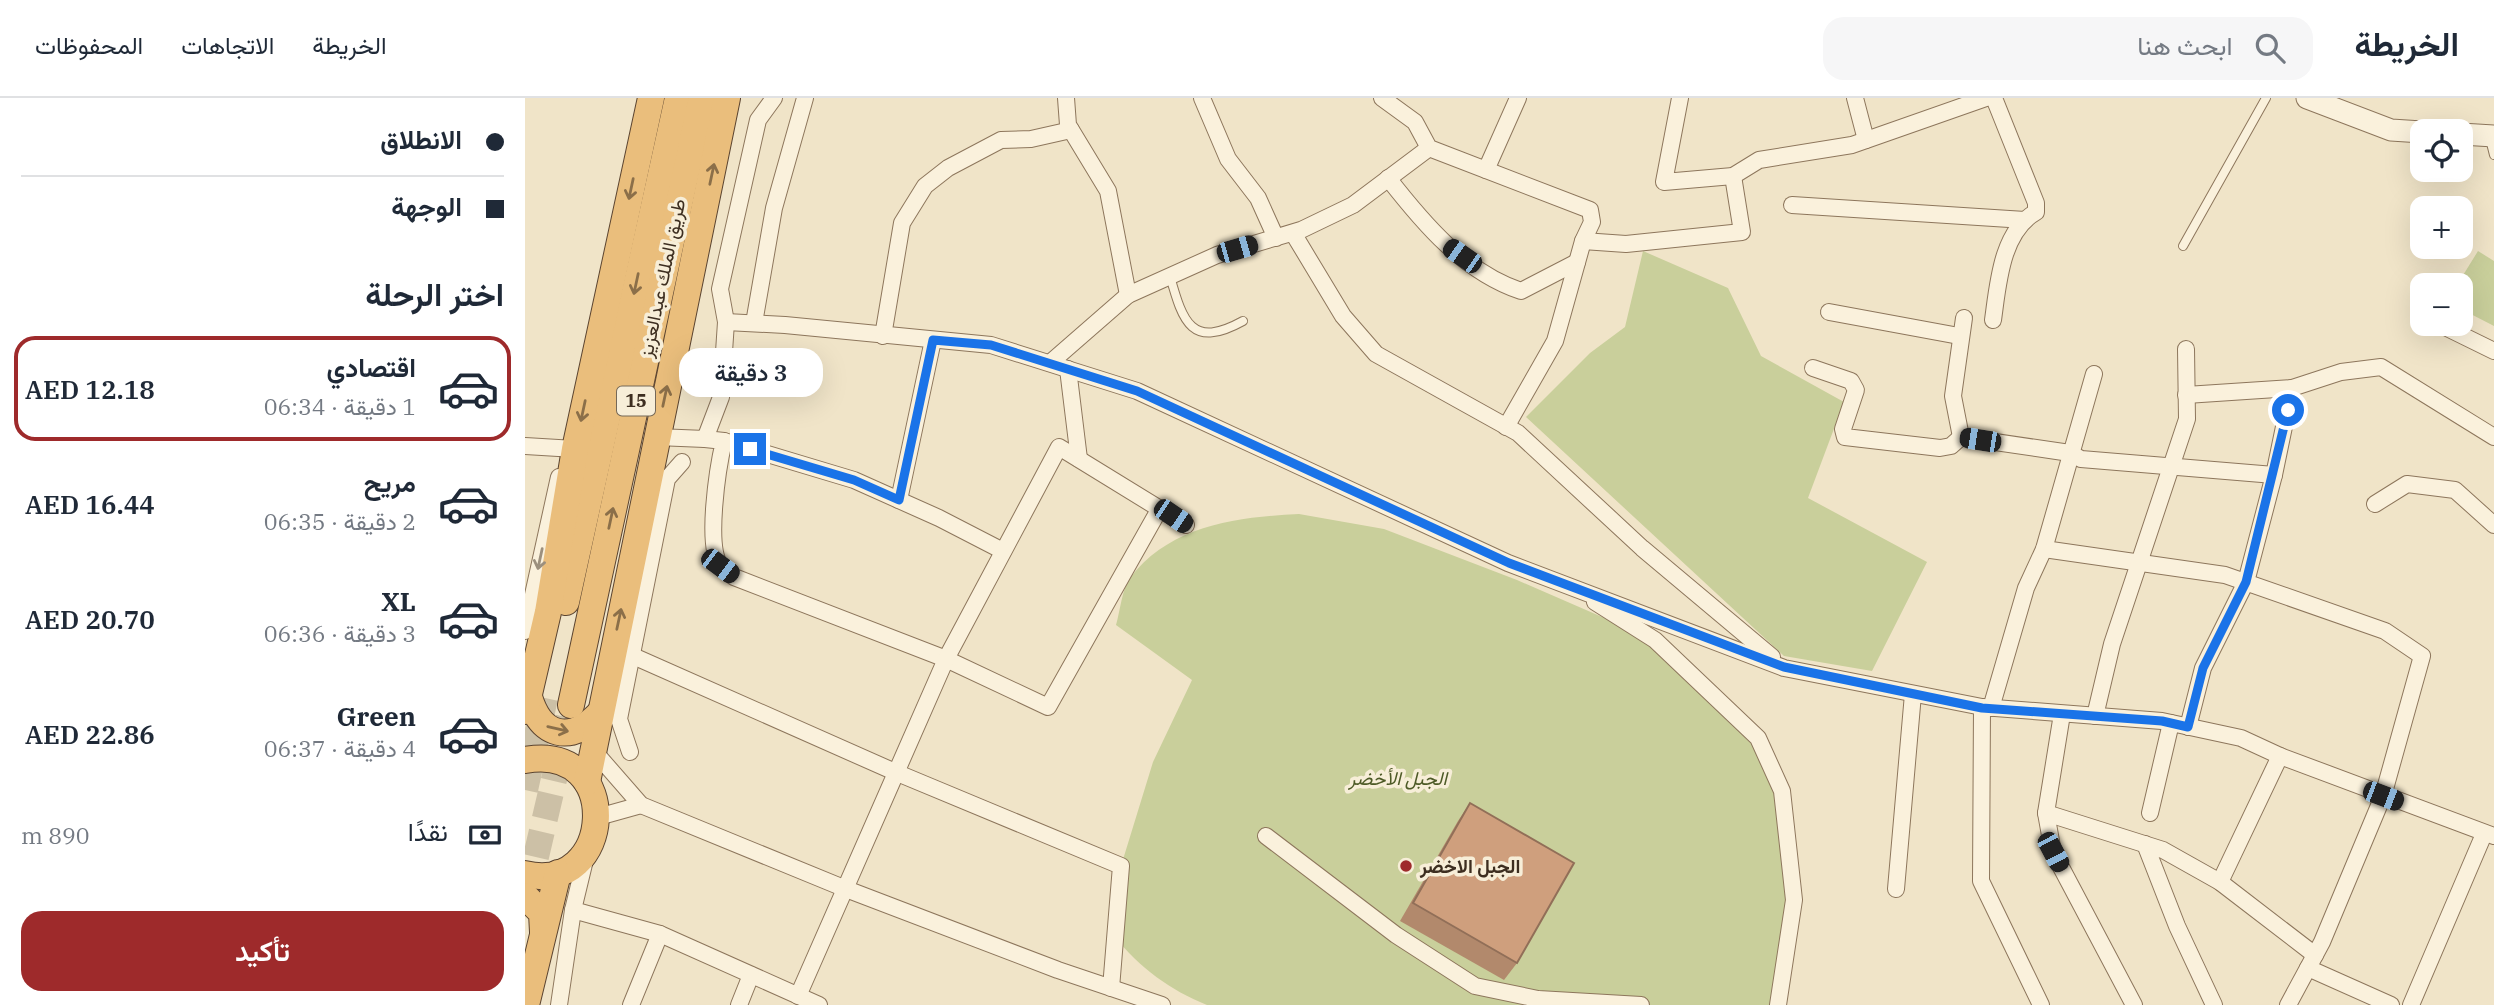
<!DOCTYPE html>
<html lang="ar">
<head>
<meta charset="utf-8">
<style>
  :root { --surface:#fff; --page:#f6f6f7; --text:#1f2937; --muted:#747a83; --line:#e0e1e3; --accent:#9e2a2b }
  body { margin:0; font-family:"IBM Plex Serif",Vazirmatn,serif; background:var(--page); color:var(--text); direction:rtl; height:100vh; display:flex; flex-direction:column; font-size:26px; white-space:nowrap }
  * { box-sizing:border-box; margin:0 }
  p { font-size:23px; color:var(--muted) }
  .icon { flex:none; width:38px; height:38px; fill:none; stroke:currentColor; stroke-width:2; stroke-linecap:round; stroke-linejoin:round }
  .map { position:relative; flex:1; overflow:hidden; direction:ltr }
  .details { display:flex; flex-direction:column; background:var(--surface); width:525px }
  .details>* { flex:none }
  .banner { display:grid; align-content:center; height:154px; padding:0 21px; background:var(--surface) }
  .fabs { position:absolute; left:1885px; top:21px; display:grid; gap:14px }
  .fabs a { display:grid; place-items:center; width:63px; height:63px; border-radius:14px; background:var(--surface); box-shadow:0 7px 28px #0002; font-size:35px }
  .end { position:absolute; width:32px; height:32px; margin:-16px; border:9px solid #1a73e8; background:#fff; box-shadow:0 0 0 4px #fff }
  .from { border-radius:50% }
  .bubble { position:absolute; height:49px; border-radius:21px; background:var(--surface); box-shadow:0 7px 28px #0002; font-size:23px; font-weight:600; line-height:49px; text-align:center; direction:rtl }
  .car { position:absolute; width:21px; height:42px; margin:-21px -10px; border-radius:9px; box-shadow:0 0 5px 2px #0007; background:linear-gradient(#222 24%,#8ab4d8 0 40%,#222 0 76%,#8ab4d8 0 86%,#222 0) }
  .banner b { display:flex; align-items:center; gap:24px; height:66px; font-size:26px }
  .banner b+b { border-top:2px solid var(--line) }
  .banner i { width:18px; height:18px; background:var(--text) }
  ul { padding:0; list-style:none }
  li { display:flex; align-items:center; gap:21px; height:105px; margin:0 14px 10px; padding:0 7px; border:4px solid transparent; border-radius:21px }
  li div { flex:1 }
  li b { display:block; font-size:26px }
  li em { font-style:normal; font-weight:600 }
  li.selected { border-color:var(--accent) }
  li>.icon { width:63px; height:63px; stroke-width:1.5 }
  h2 { padding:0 21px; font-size:32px; line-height:84px }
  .pay { display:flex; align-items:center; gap:18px; height:77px; padding:0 21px; font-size:26px }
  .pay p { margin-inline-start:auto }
  .primary-button { display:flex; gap:14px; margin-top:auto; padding:14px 21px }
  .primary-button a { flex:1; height:80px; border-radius:21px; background:var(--accent); color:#fff; font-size:28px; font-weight:600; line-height:80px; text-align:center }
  header { display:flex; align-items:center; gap:42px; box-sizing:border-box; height:98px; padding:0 35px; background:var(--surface); border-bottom:2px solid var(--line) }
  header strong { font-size:33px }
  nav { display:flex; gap:38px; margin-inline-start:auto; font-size:24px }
  .search { width:490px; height:63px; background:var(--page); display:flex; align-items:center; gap:18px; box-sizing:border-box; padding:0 24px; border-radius:21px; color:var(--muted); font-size:26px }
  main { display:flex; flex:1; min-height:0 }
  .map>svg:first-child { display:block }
  .green { fill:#c9cf9b }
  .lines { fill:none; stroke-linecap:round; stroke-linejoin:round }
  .trunk-tunnel { stroke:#ccc0a6; stroke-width:26; stroke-dasharray:26 13; stroke-linecap:butt }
  .service-casing { stroke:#8d765c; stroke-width:10 }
  .minor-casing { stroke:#8d765c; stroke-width:18 }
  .tertiary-casing { stroke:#8d765c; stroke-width:23 }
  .trunk-casing { stroke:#5b4430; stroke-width:28 }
  .service { stroke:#faf1dc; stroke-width:8 }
  .minor { stroke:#faf1dc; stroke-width:16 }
  .tertiary { stroke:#faf1dc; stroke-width:21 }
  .trunk { stroke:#eabe7c; stroke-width:26 }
  .wall { fill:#b2896c }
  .building { fill:#cf9f7d; stroke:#916f58; stroke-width:2 }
  .oneway { stroke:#8b6f49 }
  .oneway2 { stroke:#9c907e }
  .route { stroke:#1a73e8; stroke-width:9 }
  .poi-dot { fill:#9e2a2b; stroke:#f7eed8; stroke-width:2.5 }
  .labels { text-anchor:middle; stroke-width:7; stroke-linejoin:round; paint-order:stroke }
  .shield { fill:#f7eed8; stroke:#756857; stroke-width:2 }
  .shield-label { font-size:18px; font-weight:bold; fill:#3d2e20 }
  .street-label { font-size:19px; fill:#3d2e20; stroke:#f7eed8 }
  .park-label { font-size:19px; font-style:italic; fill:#4d5a26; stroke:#f7eed8 }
  .poi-label { font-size:19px; font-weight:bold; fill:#3d2e20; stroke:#f7eed8; text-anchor:start }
</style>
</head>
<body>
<header>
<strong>الخريطة</strong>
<div class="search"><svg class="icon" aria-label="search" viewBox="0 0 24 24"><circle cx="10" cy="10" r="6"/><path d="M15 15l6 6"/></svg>ابحث هنا</div>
<nav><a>الخريطة</a><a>الاتجاهات</a><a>المحفوظات</a></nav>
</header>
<main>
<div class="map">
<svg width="1969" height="907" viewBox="0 0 1969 907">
  <rect width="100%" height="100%" fill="#f0e4c8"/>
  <g class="green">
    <polygon points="1118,153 1203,190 1236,258 1319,304 1283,400 1402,464 1347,573 1259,558 1001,319 1065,255 1100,229"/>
    <polygon points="1953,153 1969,163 1969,228 1936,211 1936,187 1932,187"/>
    <path d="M774 416 859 431 992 482 1130 542 1233 640 1257 693 1269 802 1253 907H682C645 892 615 870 589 838L596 768 628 664 667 582 591 527C595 513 597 491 605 480 645 427 713 419 774 416Z"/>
  </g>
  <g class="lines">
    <g class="trunk-tunnel">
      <polyline points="0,692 20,600"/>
      <polyline points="2,797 45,613"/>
    </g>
    <defs>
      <g id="service">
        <polyline points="1965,41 1969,57"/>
        <polyline points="1658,148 1741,0"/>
        <path d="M645 178C658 225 667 251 718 223"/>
      </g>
      <g id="minor">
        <polyline points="541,0 543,27 583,93 603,197"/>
        <polyline points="677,0 703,61 733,100 751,140"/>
        <polyline points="857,0 890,24 904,50 1065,112 1067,124 1058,143 1030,243 981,329"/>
        <polyline points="1155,0 1139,84 1208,78 1234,62 1327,47 1461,0"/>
        <polyline points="1330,0 1341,42"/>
        <polyline points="961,72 993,0"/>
        <path d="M863 80C898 125 939 174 996 193L1052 164"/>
        <polyline points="1267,107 1500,122"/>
        <polyline points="768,135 818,218 851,256 993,335 1117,450 1247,559"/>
        <polyline points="1058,143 1101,146 1217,134 1208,78"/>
        <polyline points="1304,214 1434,238"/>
        <path d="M1468 222C1473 187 1476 134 1511 114V105L1469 0"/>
        <polyline points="201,224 260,227 466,247 612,293 983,465 1259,570 1457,609 1637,623 1716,640 1755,658 1969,738"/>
        <polyline points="229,225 249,110 280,0"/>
        <polyline points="1914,226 1969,253"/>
        <polyline points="358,238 377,125 400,88 423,70 476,42 506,41 546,32"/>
        <polyline points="525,265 603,197 692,157 776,132 828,107 904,50"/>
        <polyline points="1288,270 1326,283 1331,292 1318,331 1320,339 1415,350 1426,348 1436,339"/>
        <polyline points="543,271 554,361"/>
        <polyline points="1661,297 1767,290 1816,274 1856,269 1969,339"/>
        <polyline points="132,339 180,341 196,299 201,224 195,191 233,22 249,0"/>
        <polyline points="1436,339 1545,355 1556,361 1749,377"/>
        <polyline points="1436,339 1428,298 1439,220"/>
        <path d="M180 341 199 343C193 368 180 449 196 469 199 473 205 476 209 479L421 561 523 609 635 410"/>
        <polyline points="199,343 329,382 414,420 478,453"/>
        <polyline points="0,348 50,351 47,357"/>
        <polyline points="374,402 408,242"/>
        <polyline points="1850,406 1882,386 1930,392 1969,427"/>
        <polyline points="1519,451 1700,477 1860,533 1897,558 1858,698 1797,844 1763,907"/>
        <polyline points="1070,504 1130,542 1233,640 1257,693 1269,802 1253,907"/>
        <polyline points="0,533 34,379"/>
        <polyline points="87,553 108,558 370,674 596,768 586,890"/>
        <polyline points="1457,609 1456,783 1516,907"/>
        <polyline points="1466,610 1501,490 1519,451 1569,276"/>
        <polyline points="1537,616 1521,715 1528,754 1609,907"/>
        <polyline points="1570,618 1587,546 1662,321 1661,251"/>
        <polyline points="1663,629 1678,570 1721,484 1749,377 1767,290"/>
        <polyline points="68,652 116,707 321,791 533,872 637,907"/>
        <polyline points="105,654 94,621 142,381 157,364"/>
        <polyline points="1521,715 1638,752 1695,784 1790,857"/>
        <polyline points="1625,715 1646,625"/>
        <polyline points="73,719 116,707"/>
        <polyline points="741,738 871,837 950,888 1013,901 1116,907"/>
        <polyline points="1620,746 1652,828 1689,907"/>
        <polyline points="1695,784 1755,658"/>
        <polyline points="1371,791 1388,596"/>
        <polyline points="48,812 135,836 294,907"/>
        <polyline points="1783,870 1866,907"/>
        <polyline points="273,898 421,561 534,349 661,427"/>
        <polyline points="34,907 48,812 61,758"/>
        <polyline points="106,907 135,836"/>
        <polyline points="214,907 226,877"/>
        <polyline points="1886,907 1959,736"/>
      </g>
      <g id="tertiary">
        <polyline points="1782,0 1866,32 1897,34"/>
        <polyline points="1936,36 1969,38"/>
      </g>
      <g id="trunk">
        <polyline points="41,504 153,0"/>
        <path d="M4 599C16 639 45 646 74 616"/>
        <polyline points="46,607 177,0"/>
        <polyline points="0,613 23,514 50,351 126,0"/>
        <path d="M0 662C100 644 89 798 0 776"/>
        <polyline points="62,684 202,0"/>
        <polyline points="0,798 17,815 18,834"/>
        <polyline points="1,907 33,775"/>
      </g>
    </defs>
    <use href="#service" class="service-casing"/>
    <use href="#minor" class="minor-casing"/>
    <use href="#tertiary" class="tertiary-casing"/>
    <use href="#trunk" class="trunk-casing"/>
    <use href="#service" class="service"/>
    <use href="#minor" class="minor"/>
    <use href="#tertiary" class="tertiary"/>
    <use href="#trunk" class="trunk"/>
  </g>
  <polygon class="wall" points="945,705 992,865 979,882 875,823 933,723"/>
  <polygon class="building" points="945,705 1049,765 992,865 888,805"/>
  <defs><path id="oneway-shaft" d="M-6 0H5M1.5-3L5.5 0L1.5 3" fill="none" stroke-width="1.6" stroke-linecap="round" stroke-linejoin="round" transform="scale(1.75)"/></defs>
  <g class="oneway">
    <use href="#oneway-shaft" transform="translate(187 76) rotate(-78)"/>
    <use href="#oneway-shaft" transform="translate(106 91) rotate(102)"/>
    <use href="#oneway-shaft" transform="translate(111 186) rotate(102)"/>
    <use href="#oneway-shaft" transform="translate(140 298) rotate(-78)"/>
    <use href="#oneway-shaft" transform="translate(58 313) rotate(102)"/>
    <use href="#oneway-shaft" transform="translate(86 420) rotate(-78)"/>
    <use href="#oneway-shaft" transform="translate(94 521) rotate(-78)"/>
    <use href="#oneway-shaft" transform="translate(33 631) rotate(13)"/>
  </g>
  <use class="oneway2" href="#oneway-shaft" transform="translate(15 461) rotate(102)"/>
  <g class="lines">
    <polyline class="route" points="225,351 329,382 374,402 408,242 466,247 612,293 984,465 1259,569 1457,610 1637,623 1663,629 1678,570 1721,484 1763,312"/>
  </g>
  <circle class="poi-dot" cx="881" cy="768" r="7"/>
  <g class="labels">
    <rect class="shield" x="92" y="288.5" width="38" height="29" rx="5"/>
    <g class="shield-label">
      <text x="111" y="309">15</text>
    </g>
    <g class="street-label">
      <text transform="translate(137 180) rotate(-78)" y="7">طريق الملك عبدالعزيز</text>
    </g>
    <g class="park-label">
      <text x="873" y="687">الجبل الأخضر</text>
    </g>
    <g class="poi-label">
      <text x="895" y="775">الجبل الاخضر</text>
    </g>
  </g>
</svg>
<div class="fabs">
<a><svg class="icon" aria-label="locate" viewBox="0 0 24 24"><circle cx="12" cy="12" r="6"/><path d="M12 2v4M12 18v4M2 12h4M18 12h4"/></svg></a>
<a>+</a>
<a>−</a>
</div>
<i class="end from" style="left:1763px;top:312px"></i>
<i class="end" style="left:225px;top:351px"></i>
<div class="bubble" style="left:154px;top:250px;width:144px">3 دقيقة</div>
<i class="car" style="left:712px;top:151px;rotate:74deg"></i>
<i class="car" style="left:937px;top:158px;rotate:305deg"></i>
<i class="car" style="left:1455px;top:342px;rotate:279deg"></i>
<i class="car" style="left:648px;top:418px;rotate:124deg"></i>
<i class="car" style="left:195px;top:468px;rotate:127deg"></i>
<i class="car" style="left:1858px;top:698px;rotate:111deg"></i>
<i class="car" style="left:1528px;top:754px;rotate:152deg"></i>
</div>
<section class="details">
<div class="banner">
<b><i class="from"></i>الانطلاق</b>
<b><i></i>الوجهة</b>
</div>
<h2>اختر الرحلة</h2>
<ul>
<li class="selected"><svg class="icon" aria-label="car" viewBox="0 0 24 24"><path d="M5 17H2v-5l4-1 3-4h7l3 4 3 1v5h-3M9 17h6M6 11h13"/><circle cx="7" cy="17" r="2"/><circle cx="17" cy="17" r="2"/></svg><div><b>اقتصادي</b><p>1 دقيقة · 06:34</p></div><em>AED 12.18</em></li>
<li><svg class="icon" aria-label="car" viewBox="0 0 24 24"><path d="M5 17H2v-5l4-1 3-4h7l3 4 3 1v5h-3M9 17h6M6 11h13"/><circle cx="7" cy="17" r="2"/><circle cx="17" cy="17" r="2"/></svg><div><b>مريح</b><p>2 دقيقة · 06:35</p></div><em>AED 16.44</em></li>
<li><svg class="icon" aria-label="car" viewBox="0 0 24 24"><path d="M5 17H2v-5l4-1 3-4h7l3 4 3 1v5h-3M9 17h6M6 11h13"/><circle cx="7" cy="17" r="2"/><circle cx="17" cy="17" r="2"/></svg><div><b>XL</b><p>3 دقيقة · 06:36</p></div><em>AED 20.70</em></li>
<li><svg class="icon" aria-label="car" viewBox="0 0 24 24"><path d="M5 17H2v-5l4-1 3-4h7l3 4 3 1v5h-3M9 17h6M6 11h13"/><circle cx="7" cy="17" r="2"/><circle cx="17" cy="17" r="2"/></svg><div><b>Green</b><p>4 دقيقة · 06:37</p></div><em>AED 22.86</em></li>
</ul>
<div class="pay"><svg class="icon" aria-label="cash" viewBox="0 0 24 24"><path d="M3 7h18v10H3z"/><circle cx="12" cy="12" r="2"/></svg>نقدًا<p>890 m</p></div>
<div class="primary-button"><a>تأكيد</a></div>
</section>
</main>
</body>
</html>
